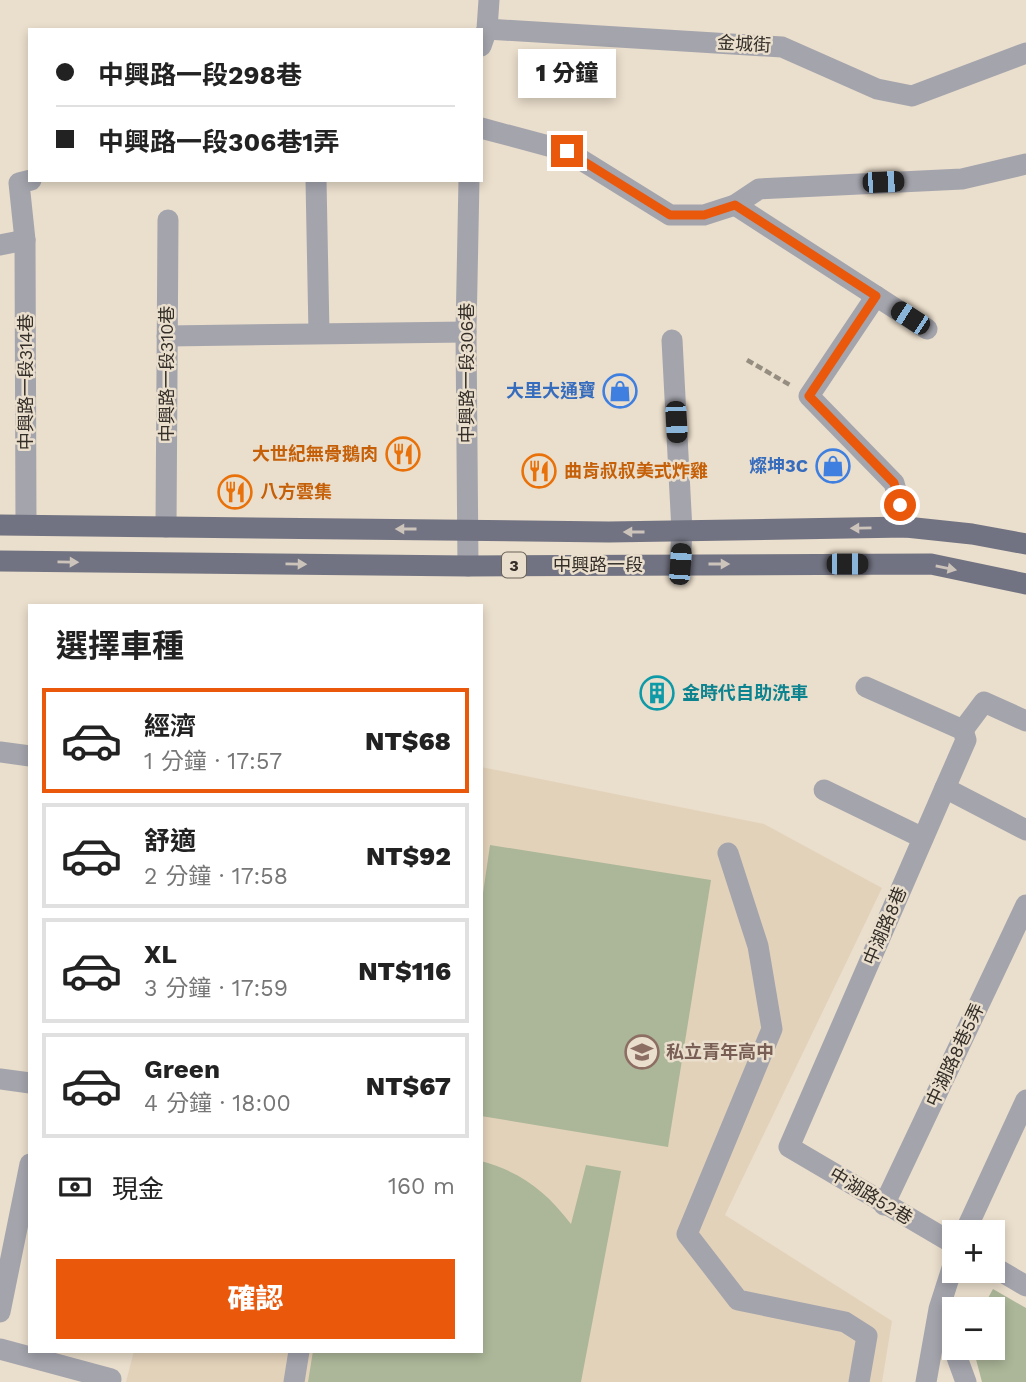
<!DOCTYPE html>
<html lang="zh-TW">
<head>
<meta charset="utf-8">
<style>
  :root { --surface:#fff; --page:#f6f6f6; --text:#222; --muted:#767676; --line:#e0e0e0; --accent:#ea580c }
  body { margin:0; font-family:"Work Sans","Noto Sans TC",sans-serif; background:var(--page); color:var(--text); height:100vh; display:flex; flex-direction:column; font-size:26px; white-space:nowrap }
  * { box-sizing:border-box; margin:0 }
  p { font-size:23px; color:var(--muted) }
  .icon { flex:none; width:38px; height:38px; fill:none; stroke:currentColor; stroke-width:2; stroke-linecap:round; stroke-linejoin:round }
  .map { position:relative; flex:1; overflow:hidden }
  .details { position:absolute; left:28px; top:604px; width:455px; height:749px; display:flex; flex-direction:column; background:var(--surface); border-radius:0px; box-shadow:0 4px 10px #0003 }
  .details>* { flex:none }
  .guide { position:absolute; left:28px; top:28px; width:455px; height:154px; border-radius:0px; box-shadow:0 4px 10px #0003; display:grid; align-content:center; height:154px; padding:0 28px; background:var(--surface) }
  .controls { position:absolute; left:942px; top:1220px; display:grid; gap:14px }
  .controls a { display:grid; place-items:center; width:63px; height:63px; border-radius:0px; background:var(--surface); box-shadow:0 4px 10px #0003; font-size:35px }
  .end { position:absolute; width:32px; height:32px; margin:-16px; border:9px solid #ea580c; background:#fff; box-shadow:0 0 0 4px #fff }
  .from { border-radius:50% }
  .bubble { position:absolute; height:49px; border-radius:0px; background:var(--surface); box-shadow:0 4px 10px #0003; font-size:23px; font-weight:800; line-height:49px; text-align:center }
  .car { position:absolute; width:21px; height:42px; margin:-21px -10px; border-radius:9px; box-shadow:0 0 5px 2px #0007; background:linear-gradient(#222 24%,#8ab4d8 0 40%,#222 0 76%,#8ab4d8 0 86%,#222 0) }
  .guide b { display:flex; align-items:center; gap:24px; height:66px; font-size:26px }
  .guide b+b { border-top:2px solid var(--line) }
  .guide i { width:18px; height:18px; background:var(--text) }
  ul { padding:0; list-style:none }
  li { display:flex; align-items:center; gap:21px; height:105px; margin:0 14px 10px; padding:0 14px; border:4px solid var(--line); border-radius:0px }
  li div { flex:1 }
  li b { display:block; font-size:26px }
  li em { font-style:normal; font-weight:800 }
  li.on { border-color:var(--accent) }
  li>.icon { width:63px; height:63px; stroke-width:1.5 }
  h2 { padding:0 28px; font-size:32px; line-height:84px }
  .pay { display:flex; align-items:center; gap:18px; height:77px; padding:0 28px; font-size:26px }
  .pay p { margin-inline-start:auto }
  .button { display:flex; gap:14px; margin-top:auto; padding:14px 28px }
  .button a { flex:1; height:80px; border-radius:0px; background:var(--accent); color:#fff; font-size:28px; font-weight:800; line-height:80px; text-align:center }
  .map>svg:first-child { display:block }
  .built { fill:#e3d2ba }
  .green { fill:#acb799 }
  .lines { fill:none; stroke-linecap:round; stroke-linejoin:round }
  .path { stroke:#968d81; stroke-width:4.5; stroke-dasharray:7 3.5; stroke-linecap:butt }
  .minor { stroke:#a4a4ad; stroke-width:21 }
  .major { stroke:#727382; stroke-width:21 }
  .oneway { fill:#ccc3ba }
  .route { stroke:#ea580c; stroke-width:9 }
  .labels { text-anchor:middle; stroke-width:5; stroke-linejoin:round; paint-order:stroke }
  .shield { fill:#eadecc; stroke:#6a6359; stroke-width:2 }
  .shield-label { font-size:16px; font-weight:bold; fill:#332e28 }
  .street-label { font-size:18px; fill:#332e28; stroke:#eadecc }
  .shop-label { font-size:18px; font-weight:bold; fill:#366cbe; stroke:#eadecc; text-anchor:end }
  .food-label { font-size:18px; font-weight:bold; fill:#c56008; stroke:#eadecc; text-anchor:start }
  .culture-label { font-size:18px; font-weight:bold; fill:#0d838f; stroke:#eadecc; text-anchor:start }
  .education-label { font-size:18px; font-weight:bold; fill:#785e54; stroke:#eadecc; text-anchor:start }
</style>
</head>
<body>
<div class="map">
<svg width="1026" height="1382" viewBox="0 0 1026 1382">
  <rect width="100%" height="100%" fill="#eadecc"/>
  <polygon class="built" points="481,767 764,824 882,888 725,1215 892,1321 882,1382 126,1382 134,1351 481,1351"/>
  <g class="green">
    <polygon points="490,845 711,880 668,1147 481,1116 481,907"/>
    <path d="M481 1161C521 1172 546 1191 571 1224L586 1165 621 1171 581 1382H308L313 1351H481Z"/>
    <polygon points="993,1289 1026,1308 1026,1382 982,1382 973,1348 992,1348 992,1309 982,1309"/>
  </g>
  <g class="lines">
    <polyline class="path" points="747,360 790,385"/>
    <g class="minor">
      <polyline points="487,29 782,47 877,89 912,96 1026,53"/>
      <polyline points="481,46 487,29 489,0"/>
      <polyline points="481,128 567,151 670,215 704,215 735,205 759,189 962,179 1026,164"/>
      <polyline points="316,180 319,333"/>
      <polyline points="735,205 927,329"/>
      <polyline points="0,245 25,240"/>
      <polyline points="876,296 809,396 894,483 906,527"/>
      <polyline points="167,336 466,332"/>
      <polyline points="672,340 682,531 680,564"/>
      <polyline points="26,524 25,240 19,183 31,180"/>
      <polyline points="166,527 168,220"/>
      <polyline points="468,566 466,332 469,180"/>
      <polyline points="866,687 963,730 966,740 945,788"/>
      <polyline points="963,730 984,702 1026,721"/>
      <polyline points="0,752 30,756"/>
      <polyline points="824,790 923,838"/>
      <polyline points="728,853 758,946 772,1029 687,1234 738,1300 845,1322 867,1336 859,1382"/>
      <polyline points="0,1079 30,1083"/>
      <polyline points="884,1205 1026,905"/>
      <polyline points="965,1232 1026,1100"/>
      <polyline points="954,1244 789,1147 945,788 1026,830"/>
      <polyline points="992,1266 1026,1286"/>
      <polyline points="940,1311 966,1382"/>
      <polyline points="0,1312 30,1164"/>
      <polyline points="0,1349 111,1379"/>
      <polyline points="294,1382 299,1351"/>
      <polyline points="926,1382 939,1309 954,1262"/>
    </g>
    <g class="major">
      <polyline points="0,525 609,532 906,527 972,534 1026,544"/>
      <polyline points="0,561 468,566 931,564 1026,584"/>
    </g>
  </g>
  <defs><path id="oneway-solid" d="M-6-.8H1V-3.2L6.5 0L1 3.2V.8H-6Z" transform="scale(1.75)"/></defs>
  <g class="oneway">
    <use href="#oneway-solid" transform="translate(861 528) rotate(179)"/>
    <use href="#oneway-solid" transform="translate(406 529) rotate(-180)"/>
    <use href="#oneway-solid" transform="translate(634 532) rotate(180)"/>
    <use href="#oneway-solid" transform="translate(68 562) rotate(1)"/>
    <use href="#oneway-solid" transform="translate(296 564) rotate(1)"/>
    <use href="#oneway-solid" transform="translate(719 564)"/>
    <use href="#oneway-solid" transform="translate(946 568) rotate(11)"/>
  </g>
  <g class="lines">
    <polyline class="route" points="567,151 670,215 704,215 735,205 876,296 809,396 894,483 900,505"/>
  </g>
  <defs>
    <symbol id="shop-ring" viewBox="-11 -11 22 22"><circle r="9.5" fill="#eadecc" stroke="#3f7fe0" stroke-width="1.5"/><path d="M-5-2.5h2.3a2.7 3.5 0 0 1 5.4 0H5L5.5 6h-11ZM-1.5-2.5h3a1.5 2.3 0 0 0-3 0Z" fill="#3f7fe0"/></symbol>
    <symbol id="restaurant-ring" viewBox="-11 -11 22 22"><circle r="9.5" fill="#eadecc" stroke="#e8710a" stroke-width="1.5"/><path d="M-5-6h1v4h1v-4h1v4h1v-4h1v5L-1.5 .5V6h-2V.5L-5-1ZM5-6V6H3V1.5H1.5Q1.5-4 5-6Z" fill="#e8710a"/></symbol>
    <symbol id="building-ring" viewBox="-11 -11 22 22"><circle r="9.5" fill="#eadecc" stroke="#0f9aa8" stroke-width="1.5"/><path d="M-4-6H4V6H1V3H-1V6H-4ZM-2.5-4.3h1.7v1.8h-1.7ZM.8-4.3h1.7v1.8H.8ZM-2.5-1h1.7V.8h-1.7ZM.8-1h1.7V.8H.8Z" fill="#0f9aa8"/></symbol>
    <symbol id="school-ring" viewBox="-11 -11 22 22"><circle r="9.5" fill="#eadecc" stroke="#8d6e63" stroke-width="1.5"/><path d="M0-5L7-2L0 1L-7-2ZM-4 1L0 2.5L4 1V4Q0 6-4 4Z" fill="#8d6e63"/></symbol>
  </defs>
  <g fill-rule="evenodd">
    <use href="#shop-ring" x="601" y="372" width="38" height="38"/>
    <use href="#restaurant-ring" x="384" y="435" width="38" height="38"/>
    <use href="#shop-ring" x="814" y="447" width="38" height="38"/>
    <use href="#restaurant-ring" x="520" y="452" width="38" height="38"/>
    <use href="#restaurant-ring" x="216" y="473" width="38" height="38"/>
    <use href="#building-ring" x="638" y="674" width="38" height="38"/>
    <use href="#school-ring" x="623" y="1033" width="38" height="38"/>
  </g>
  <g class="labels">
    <rect class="shield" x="502" y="552.5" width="24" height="25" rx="5"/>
    <g class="shield-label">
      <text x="514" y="571">3</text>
    </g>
    <g class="street-label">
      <text transform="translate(744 44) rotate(3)" y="6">金城街</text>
      <text transform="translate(467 373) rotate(-90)" y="6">中興路一段306巷</text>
      <text transform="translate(167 374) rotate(-90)" y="6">中興路一段310巷</text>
      <text transform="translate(26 382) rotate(-90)" y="6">中興路一段314巷</text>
      <text x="598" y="571">中興路一段</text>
      <text transform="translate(885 926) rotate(-67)" y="6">中湖路8巷</text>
      <text transform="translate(955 1055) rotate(-65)" y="6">中湖路8巷5弄</text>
      <text transform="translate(871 1196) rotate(31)" y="6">中湖路52巷</text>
    </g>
    <g class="shop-label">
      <text x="596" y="397">大里大通寶</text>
      <text x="808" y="472">燦坤3C</text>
    </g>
    <g class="food-label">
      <text x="378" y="460" text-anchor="end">大世紀無骨鵝肉</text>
      <text x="564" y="477">曲肯叔叔美式炸雞</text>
      <text x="260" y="498">八方雲集</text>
    </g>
    <g class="culture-label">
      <text x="682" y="699">金時代自助洗車</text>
    </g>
    <g class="education-label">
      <text x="666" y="1058">私立青年高中</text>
    </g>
  </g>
</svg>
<div class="controls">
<a>+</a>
<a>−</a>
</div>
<i class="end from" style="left:900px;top:505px"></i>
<i class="end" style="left:567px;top:151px"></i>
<div class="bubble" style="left:518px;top:49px;width:98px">1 分鐘</div>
<i class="car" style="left:883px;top:182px;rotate:88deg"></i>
<i class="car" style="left:910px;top:318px;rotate:303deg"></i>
<i class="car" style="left:676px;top:422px;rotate:177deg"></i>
<i class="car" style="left:680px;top:564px;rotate:4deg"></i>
<i class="car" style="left:847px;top:564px;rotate:90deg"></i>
<div class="guide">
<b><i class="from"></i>中興路一段298巷</b>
<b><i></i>中興路一段306巷1弄</b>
</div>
<section class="details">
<h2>選擇車種</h2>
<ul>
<li class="on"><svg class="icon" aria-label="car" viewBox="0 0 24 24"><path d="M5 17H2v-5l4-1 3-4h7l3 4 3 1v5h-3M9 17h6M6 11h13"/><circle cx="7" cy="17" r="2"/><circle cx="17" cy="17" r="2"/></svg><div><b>經濟</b><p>1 分鐘 · 17:57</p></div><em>NT$68</em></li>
<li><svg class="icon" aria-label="car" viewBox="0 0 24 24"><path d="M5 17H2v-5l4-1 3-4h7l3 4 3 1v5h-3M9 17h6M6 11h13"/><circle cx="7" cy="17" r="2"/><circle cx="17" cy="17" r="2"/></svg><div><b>舒適</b><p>2 分鐘 · 17:58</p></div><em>NT$92</em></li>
<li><svg class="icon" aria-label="car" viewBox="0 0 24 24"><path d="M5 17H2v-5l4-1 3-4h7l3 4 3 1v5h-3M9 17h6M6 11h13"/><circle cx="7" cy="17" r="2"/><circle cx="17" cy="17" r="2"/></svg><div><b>XL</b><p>3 分鐘 · 17:59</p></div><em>NT$116</em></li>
<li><svg class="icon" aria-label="car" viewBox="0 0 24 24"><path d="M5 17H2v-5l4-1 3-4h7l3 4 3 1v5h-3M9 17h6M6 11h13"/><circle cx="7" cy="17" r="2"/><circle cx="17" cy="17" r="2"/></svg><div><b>Green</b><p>4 分鐘 · 18:00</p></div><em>NT$67</em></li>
</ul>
<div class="pay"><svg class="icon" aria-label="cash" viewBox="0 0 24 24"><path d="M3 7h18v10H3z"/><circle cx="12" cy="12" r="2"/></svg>現金<p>160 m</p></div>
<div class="button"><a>確認</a></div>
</section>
</div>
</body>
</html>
